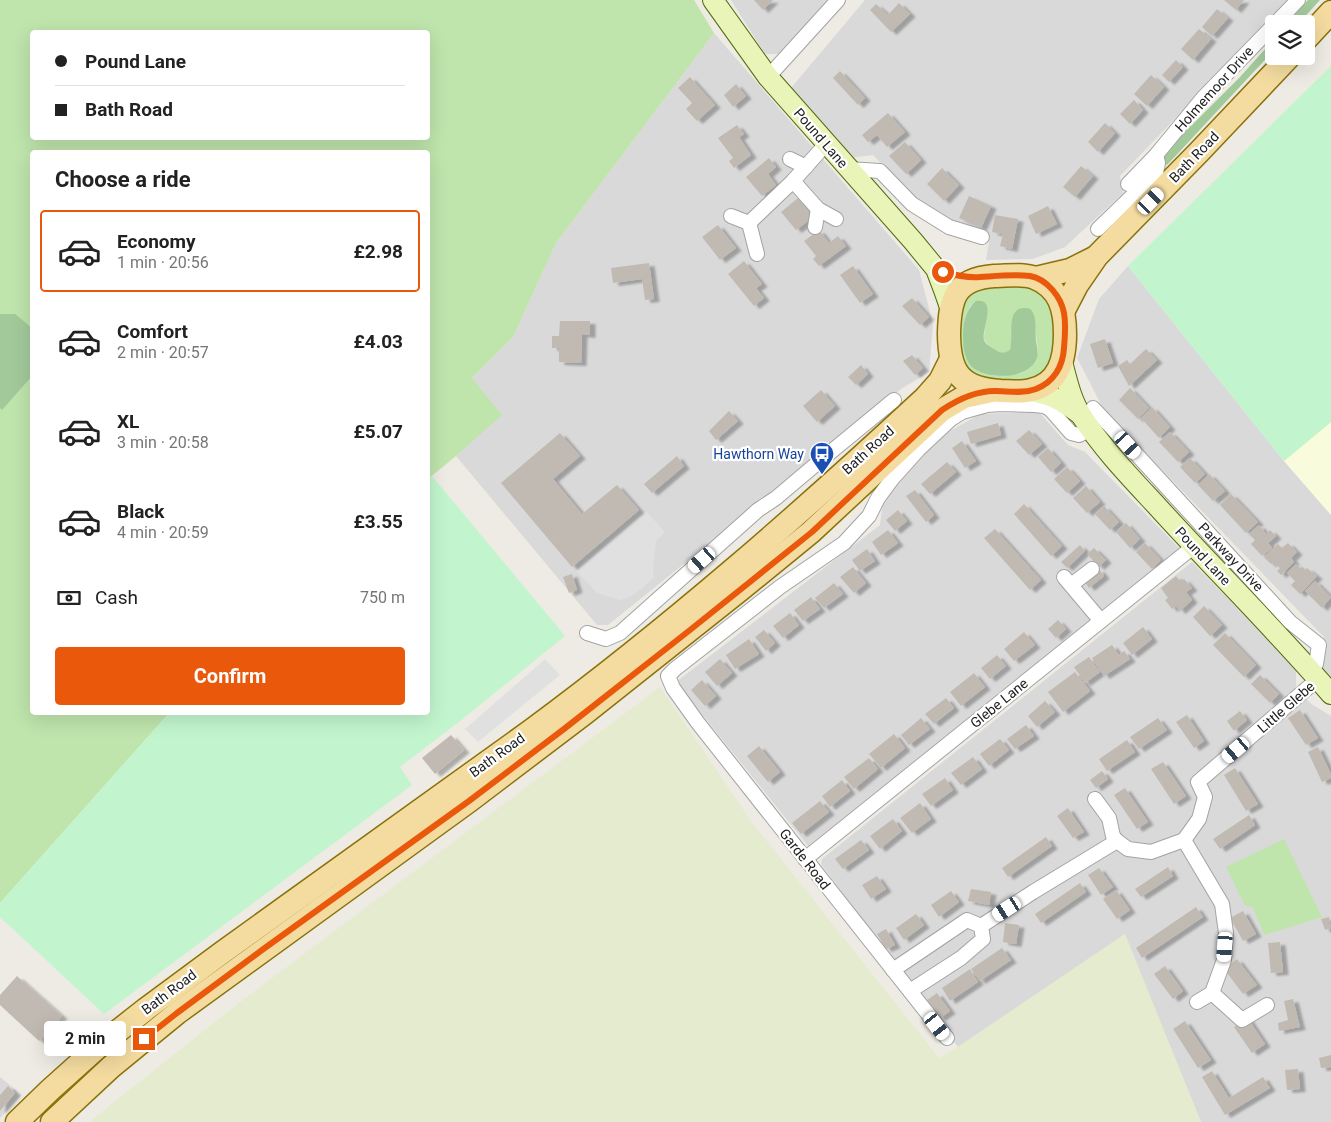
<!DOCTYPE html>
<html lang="en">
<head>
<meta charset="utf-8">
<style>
  :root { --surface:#fff; --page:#f2f2f2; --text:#222; --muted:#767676; --line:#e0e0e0; --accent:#ea580c }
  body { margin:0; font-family:Roboto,sans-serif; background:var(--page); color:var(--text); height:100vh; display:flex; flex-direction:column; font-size:19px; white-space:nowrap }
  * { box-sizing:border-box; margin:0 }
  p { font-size:16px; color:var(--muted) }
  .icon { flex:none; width:28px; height:28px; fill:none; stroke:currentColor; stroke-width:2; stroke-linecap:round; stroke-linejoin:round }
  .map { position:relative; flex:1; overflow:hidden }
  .side { position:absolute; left:30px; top:150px; width:400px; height:565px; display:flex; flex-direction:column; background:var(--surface); border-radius:5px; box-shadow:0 5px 20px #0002 }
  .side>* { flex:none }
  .guide { position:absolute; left:30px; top:30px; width:400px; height:110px; border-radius:5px; box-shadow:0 5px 20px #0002; display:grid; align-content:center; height:110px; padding:0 25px; background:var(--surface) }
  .buttons { position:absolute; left:1265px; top:15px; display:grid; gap:10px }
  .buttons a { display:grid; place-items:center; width:50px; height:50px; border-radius:5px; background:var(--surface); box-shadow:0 5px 20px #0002; font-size:25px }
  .end { position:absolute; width:22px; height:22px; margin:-11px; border:6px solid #ea580c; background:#fff; box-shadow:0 0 0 2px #fff }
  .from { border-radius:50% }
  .bubble { position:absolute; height:35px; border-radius:5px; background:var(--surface); box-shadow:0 5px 20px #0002; font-size:16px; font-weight:700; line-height:35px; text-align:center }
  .car { position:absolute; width:15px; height:30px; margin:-15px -8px; border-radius:6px; box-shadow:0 0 4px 1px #0007; background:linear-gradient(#fff 24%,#345 0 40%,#fff 0 76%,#345 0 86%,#fff 0) }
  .guide b { display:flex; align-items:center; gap:18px; height:48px; font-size:19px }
  .guide b+b { border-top:1px solid var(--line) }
  .guide i { width:12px; height:12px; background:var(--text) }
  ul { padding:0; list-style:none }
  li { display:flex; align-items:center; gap:15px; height:82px; margin:0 10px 8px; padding:0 15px; border:2px solid transparent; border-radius:5px }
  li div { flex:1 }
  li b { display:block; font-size:19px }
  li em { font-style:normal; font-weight:700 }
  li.current { border-color:var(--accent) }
  li>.icon { width:45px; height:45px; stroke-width:1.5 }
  h2 { padding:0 25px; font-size:22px; line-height:60px }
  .pay { display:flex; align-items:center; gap:12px; height:55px; padding:0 25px; font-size:19px }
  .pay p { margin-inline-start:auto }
  .button { display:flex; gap:10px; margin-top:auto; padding:10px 25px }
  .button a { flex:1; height:58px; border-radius:5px; background:var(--accent); color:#fff; font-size:20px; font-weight:700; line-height:58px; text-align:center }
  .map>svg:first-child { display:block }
  .residential { fill:#dad9d9 }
  .education { fill:#f8fcdc }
  .farmland { fill:#e5ebcf }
  .grass { fill:#bfe4ac; fill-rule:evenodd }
  .forest { fill:#a1c99a }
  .park { fill:#c2f5cd }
  .parking { fill:#e0e0e0 }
  .building { fill:#c1bab3; filter:url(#shadow) }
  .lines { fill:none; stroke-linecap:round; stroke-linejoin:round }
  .street-casing { stroke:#a3a3a3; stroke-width:16 }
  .secondary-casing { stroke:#526a0c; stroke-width:22 }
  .primary-casing { stroke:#8a720b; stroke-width:25 }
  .street { stroke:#fff; stroke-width:14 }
  .secondary { stroke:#e9f4b9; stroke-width:20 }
  .primary { stroke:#f4dca0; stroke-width:22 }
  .route { stroke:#ea580c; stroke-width:6 }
  .labels { text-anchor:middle; stroke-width:4.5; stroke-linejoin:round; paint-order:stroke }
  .street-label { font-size:14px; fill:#1c1c1c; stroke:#fff }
  .transit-label { font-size:14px; fill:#164399; stroke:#fff; text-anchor:end }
</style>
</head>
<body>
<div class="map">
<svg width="1331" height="1122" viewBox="0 0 1331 1122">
  <defs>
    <filter id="shadow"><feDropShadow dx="5.5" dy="3" stdDeviation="1" flood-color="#0004"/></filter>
  </defs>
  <rect width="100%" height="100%" fill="#edebe3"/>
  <g class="residential">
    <polygon points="731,0 828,0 783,54 765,54"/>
    <polygon points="865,0 1289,0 1120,176 1123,193 1065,247 1033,259 986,260 990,237 927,210 873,155 849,158 791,88"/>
    <polygon points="714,33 919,270 933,324 929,372 901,389 608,625 597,625 456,456 501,415 472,378 513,337 556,243"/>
    <polygon points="1128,266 1284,461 1331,515 1331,677 1323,671 1324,637 1104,410 1077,358 1099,299"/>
    <polygon points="1039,412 1068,445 1085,452 1179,548 808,846 676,682 880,525 883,500 941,436 980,414"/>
    <polygon points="1192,562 1296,668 1296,686 1310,703 1331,716 1331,1122 1201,1122 1124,935 958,1047 821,864 822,859"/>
    <polygon points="0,1077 22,1095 0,1118"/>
  </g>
  <polygon class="education" points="1331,422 1331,515 1284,461"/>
  <polygon class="farmland" points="660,687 753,824 939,1058 958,1047 1125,934 1201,1122 89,1122 244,999"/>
  <g class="grass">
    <path d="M0 0H694L714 33 556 243 513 337 472 378 502 415 456 456 428 479V152H32V712L169 713 0 903ZM32 32H428V138H32Z"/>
    <path d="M995 284 1037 288 1054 308V362L1034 381 980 380 960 362 959 312 971 291ZM971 305 985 324 984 339 989 346 1000 353H1005L1010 350 1012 344 1011 331 1034 317 1038 352 1031 367 1021 373 995 376 978 371 967 360 965 355 963 329 965 318Z"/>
    <polygon points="1284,839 1322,917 1264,935 1253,907 1245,906 1226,867"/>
  </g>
  <g class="forest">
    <polygon points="1308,0 1320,0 1298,24 1287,24"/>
    <polygon points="1274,39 1274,50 1168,164 1137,180 1240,77"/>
    <path d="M976 301C998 298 981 329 984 340 986 345 991 347 996 350 1001 354 1005 353 1010 350 1014 338 1005 307 1025 308 1028 308 1030 308 1032 311 1037 318 1035 332 1036 341 1037 348 1039 354 1036 360 1027 380 985 380 971 366 963 357 963 343 963 333 963 321 967 309 976 301Z"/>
    <polygon points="0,314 15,314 32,328 32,376 2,410 0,408"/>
  </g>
  <g class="park">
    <polygon points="1331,66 1331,422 1284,461 1128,266"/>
    <polygon points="432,476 565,636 460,721 400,767 412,785 104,1014 0,917 0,903 169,713 428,712 428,479"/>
  </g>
  <g class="parking">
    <polygon points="646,511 665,532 656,541 653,571 654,578 635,594 620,600 597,593 576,571"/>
    <polygon points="545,659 560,675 478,742 465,729"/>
  </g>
  <g class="building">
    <polygon points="754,0 773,0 763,10"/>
    <polygon points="1224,0 1244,0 1236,10"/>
    <polygon points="899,3 910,14 891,32 870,10 876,4 888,15"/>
    <polygon points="1217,9 1228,18 1212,36 1202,27"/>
    <polygon points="1199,29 1211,39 1193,60 1181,49"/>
    <polygon points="1176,60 1183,67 1169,82 1162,75"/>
    <polygon points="840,71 865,98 858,105 833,78"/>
    <polygon points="1151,75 1164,87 1147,106 1134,94"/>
    <polygon points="690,77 715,105 697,121 686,109 692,103 678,88"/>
    <polygon points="736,84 746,96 733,107 724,95"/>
    <polygon points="1134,100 1143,110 1130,124 1120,114"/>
    <polygon points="888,113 905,132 887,147 877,135 868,142 862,135"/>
    <polygon points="1105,123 1115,133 1098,152 1088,142"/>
    <polygon points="737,125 744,134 739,137 751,155 734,168 729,161 733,158 718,138"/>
    <polygon points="905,142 921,160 906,174 889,156"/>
    <polygon points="769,158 776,167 768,174 776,185 762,196 746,177"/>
    <polygon points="1081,166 1093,176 1075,197 1063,187"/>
    <polygon points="942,168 959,185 944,201 927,184"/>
    <polygon points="969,196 991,206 981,228 959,218"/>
    <polygon points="798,198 813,217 796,230 781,212"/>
    <polygon points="1048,206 1057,224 1036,234 1028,216"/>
    <polygon points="995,215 1018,219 1012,249 1000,246 1003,234 992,232"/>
    <polygon points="718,225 736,248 720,260 702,237"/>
    <polygon points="819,230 829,243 838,236 846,246 819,266 813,259 816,256 804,241"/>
    <polygon points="744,261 762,284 756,288 764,298 754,306 728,274"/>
    <polygon points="649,263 654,299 645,300 642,279 613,283 611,268"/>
    <polygon points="853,266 873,294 860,303 840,275"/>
    <polygon points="912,298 929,317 920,325 902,306"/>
    <polygon points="560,321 590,321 590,335 582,334 581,363 559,362 559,348 552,348 552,336 559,336"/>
    <polygon points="1105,339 1113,363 1098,368 1090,344"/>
    <polygon points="1146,349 1157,360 1129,386 1118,366 1127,360 1130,364"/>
    <polygon points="912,355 923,368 915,375 903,361"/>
    <polygon points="861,365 868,374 856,385 848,377"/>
    <polygon points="1130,388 1149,408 1138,419 1119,400"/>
    <polygon points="821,390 835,406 817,422 803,406"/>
    <polygon points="1152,407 1170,427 1159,438 1141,418"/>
    <polygon points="729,411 738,421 716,440 709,431"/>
    <polygon points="998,423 1001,435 971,444 967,432"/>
    <polygon points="1029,430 1042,444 1029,455 1016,441"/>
    <polygon points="1170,432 1189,452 1178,462 1159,442"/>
    <polygon points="560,433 580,456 553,479 582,514 617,485 639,510 572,567 501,483"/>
    <polygon points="962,441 976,461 965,468 952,448"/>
    <polygon points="1048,448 1061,463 1051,472 1038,457"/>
    <polygon points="677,456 684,466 652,493 644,484"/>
    <polygon points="1190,458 1205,474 1195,483 1180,467"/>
    <polygon points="947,462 956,472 930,494 921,484"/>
    <polygon points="1067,467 1080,481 1067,493 1054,479"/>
    <polygon points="1209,474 1225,491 1213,501 1198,485"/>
    <polygon points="1086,486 1100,502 1087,513 1073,498"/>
    <polygon points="915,490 934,515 926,522 906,496"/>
    <polygon points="1231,494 1258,522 1246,533 1220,505"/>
    <polygon points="1024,504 1062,546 1051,556 1014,514"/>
    <polygon points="1104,506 1119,522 1110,530 1095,514"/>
    <polygon points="898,510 907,521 895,531 886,520"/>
    <polygon points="1126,523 1140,539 1130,548 1116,532"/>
    <polygon points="1259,525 1266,534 1270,530 1276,536 1268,543 1272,548 1262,556 1251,544 1255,540 1249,534"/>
    <polygon points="995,529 1041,580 1030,590 984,538"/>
    <polygon points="888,530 898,543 881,555 872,542"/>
    <polygon points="1145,543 1161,560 1152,569 1136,552"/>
    <polygon points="1288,543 1297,552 1291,558 1294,562 1281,575 1277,571 1280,568 1273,562 1271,564 1264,557 1278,544 1282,548"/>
    <polygon points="1080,545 1085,551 1067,568 1061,562"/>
    <polygon points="1094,548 1106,560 1099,567 1087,554"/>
    <polygon points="867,549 875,561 860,571 852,560"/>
    <polygon points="1296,564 1304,571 1307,568 1317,576 1300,594 1291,585 1295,581 1287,573"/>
    <polygon points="853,567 866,583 854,593 840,577"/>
    <polygon points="1099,569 1104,576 1089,588 1084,581"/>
    <polygon points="572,574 577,590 569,593 563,577"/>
    <polygon points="1176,576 1181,582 1184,579 1192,588 1186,592 1192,600 1180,611 1176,606 1172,609 1165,600 1168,598 1161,588"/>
    <polygon points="1315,581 1331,597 1322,608 1305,591"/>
    <polygon points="834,583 843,594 824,608 815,598"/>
    <polygon points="811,597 820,609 803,621 794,610"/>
    <polygon points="1204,606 1222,625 1210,636 1193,617"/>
    <polygon points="790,613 799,625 783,638 773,626"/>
    <polygon points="1058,620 1066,629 1056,638 1048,629"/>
    <polygon points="1143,627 1152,639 1132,655 1123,643"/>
    <polygon points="764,630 775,643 766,651 755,637"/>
    <polygon points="1024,632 1035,645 1014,661 1004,649"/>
    <polygon points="1225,633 1256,665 1244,677 1213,645"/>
    <polygon points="749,639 759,654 735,669 726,655"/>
    <polygon points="1112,645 1119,655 1124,651 1130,659 1104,676 1092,658"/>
    <polygon points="997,655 1006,666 990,679 981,668"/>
    <polygon points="1089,657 1100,672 1085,683 1074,667"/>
    <polygon points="720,659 732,673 717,686 705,672"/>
    <polygon points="1075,672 1090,691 1063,712 1048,692"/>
    <polygon points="974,673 985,687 961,706 950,692"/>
    <polygon points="1260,675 1279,694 1270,703 1251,684"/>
    <polygon points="702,680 716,696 705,706 691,690"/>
    <polygon points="946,698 954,708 934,724 925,714"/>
    <polygon points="1045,701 1055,712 1037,727 1028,716"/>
    <polygon points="1300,710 1318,738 1306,745 1288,718"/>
    <polygon points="1240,711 1247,720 1234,731 1227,721"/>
    <polygon points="1187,715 1204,741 1194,748 1176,722"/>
    <polygon points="921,718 930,729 909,745 901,735"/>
    <polygon points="1158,718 1167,730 1139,749 1130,737"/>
    <polygon points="1026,725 1034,736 1015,749 1007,739"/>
    <polygon points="894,734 905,748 881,768 869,754"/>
    <polygon points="451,735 464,750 435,774 422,758"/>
    <polygon points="1000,739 1009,750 989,766 980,754"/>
    <polygon points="1127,740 1135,752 1107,771 1099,759"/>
    <polygon points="759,746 780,772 768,782 747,756"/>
    <polygon points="1318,747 1331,774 1331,778 1322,782 1308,752"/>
    <polygon points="973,757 982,769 961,785 951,773"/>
    <polygon points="869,758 878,769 854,789 844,777"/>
    <polygon points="1163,762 1186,796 1174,804 1151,769"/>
    <polygon points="1235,768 1258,804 1246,811 1224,775"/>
    <polygon points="1102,771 1108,779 1096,788 1090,780"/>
    <polygon points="945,778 953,790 931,806 922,794"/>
    <polygon points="842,780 850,791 830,807 822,796"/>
    <polygon points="1125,788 1148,822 1137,829 1114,795"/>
    <polygon points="820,801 829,812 801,834 792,823"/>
    <polygon points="920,803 931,819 912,833 900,818"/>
    <polygon points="1068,808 1084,832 1073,838 1057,816"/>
    <polygon points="1249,815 1255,825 1220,849 1213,839"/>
    <polygon points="893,819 902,831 880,849 870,836"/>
    <polygon points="1046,837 1052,846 1008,877 1002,868"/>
    <polygon points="861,840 869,850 843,869 835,859"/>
    <polygon points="1168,867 1173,876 1141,897 1135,889"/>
    <polygon points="1099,868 1113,887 1101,895 1088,875"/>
    <polygon points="877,876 886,889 871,899 862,885"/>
    <polygon points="1080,883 1086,892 1041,923 1035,914"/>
    <polygon points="971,889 991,892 989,905 968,901"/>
    <polygon points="1116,890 1130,910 1117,919 1103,899"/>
    <polygon points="951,891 959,902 939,917 931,905"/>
    <polygon points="1196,907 1203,917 1142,958 1136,948"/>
    <polygon points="1243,911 1256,934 1243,941 1230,918"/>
    <polygon points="916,914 924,925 904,940 896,928"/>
    <polygon points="1329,917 1331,928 1325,930 1321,919"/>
    <polygon points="1005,923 1019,925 1016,944 1003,942"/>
    <polygon points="886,929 895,945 886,949 877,934"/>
    <polygon points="1280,942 1283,972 1271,973 1268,943"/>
    <polygon points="1002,948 1011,960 980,981 971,969"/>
    <polygon points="1237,959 1257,985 1243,994 1224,969"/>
    <polygon points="1165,966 1183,991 1173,999 1154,974"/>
    <polygon points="970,969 978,982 950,1001 942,988"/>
    <polygon points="17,976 62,1016 39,1041 0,1005 0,995"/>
    <polygon points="937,993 950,1011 940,1018 927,1000"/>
    <polygon points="1293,999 1300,1027 1279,1031 1278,1023 1288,1020 1284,1001"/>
    <polygon points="1247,1017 1265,1044 1252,1053 1234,1027"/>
    <polygon points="1185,1021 1211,1060 1198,1068 1173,1029"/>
    <polygon points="1331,1055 1331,1067 1321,1068 1319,1058"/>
    <polygon points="1298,1069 1300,1089 1287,1090 1285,1070"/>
    <polygon points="1212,1071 1229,1098 1263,1077 1270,1088 1225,1115 1202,1077"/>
    <polygon points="8,1086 15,1093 0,1111 0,1095"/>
  </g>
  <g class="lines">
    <defs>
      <g id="street">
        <polyline points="1275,24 1298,0"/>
        <polyline points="768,77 838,0"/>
        <polyline points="790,159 806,167"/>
        <polyline points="848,169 880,171 912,204 949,227 982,237"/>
        <polyline points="793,181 818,209 836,219"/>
        <polyline points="1128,184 1156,155 1203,98 1274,25"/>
        <polyline points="731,216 749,223"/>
        <polyline points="815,227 818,209"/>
        <polyline points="1098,229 1156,173 1158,163 1156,155"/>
        <polyline points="757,254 749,223 793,181 826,144"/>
        <polyline points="1093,408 1128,445 1290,622 1319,645 1316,664 1311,671"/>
        <polyline points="1064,577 1101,621"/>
        <polyline points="1071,585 1092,569"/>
        <polyline points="587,633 606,639 620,633 758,510 776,498 821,460 894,400"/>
        <polyline points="1095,799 1109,818 1113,836 1117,841 1128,849 1151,852 1184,840 1199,819 1205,797 1198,782 1318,679"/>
        <polyline points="1184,840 1222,904 1226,933 1224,960 1212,993 1197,1002"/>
        <polyline points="805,859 1193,547"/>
        <polyline points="981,926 1033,892 1117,841"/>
        <polyline points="893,970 967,920 981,926 983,939 961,958 910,991"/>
        <polyline points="1212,993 1242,1020 1267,1005"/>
        <polyline points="947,1038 698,723 673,688 668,676 675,669 780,587 844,543 869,516 878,498 892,479 918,450 951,419 962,412 987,405 1001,404 1034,405 1044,406 1050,409 1071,433 1079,435 1091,429"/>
      </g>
      <g id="secondary">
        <polyline points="713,0 768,77 913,241 936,269 944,290 951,310"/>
        <path d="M1062 362C1067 380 1071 400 1081 415 1102 448 1130 477 1156 505 1214 569 1275 629 1331 694"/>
        <path d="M1030 391C1053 395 1061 400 1080 414"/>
      </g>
      <g id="primary">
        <polyline points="1306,39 1331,12"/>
        <path d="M994 276C1007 276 1023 273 1035 278 1060 288 1065 310 1065 334 1065 359 1059 384 1031 390 1021 393 1010 391 1001 391 960 389 949 372 949 333 950 298 955 279 994 276Z"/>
        <polyline points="1036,278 1070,270 1094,258"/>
        <polyline points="1064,310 1077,285 1097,256 1198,153 1290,56"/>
        <path d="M17 1122 50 1090 99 1046 146 1009 223 952 532 730C670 628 799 515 925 398L940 381 951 359"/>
        <polyline points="52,1122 111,1067 177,1013 469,801 585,713 740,590 811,532 942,410 964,397 992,391"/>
      </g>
    </defs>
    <use href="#street" class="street-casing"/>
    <use href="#secondary" class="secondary-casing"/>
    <use href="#primary" class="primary-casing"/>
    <use href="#street" class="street"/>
    <use href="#secondary" class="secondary"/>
    <use href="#primary" class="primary"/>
  </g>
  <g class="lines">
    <path class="route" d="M144 1039 177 1013 262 950 469 801 564 729 690 630 812 532 942 410C957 400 975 391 995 391 1008 391 1023 394 1036 389 1054 382 1063 366 1064 348 1065 337 1066 324 1064 313 1061 297 1047 279 1030 276 1014 274 996 276 980 277 968 278 954 275 943 272"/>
  </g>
  <defs>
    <symbol id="bus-pin" viewBox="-11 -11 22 30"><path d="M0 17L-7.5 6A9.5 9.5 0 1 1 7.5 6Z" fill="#1a4fb4" stroke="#fff"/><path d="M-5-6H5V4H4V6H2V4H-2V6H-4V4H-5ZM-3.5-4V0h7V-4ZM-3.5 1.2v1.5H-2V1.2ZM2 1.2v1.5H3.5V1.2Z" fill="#fff"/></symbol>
  </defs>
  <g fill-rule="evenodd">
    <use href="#bus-pin" x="808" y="440" width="28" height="38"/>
  </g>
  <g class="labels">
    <g class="street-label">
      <text transform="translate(1214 89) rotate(-48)" y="5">Holmemoor Drive</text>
      <text transform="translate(821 138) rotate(49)" y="5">Pound Lane</text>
      <text transform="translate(1194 157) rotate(-46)" y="5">Bath Road</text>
      <text transform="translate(868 450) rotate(-42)" y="5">Bath Road</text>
      <text transform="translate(1203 556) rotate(47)" y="5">Pound Lane</text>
      <text transform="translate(1231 557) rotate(47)" y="5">Parkway Drive</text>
      <text transform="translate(999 703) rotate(-39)" y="5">Glebe Lane</text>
      <text transform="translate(1286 707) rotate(-41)" y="5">Little Glebe</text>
      <text transform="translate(497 755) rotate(-36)" y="5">Bath Road</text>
      <text transform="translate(805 859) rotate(52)" y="5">Garde Road</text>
      <text transform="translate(169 992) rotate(-37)" y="5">Bath Road</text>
    </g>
    <g class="transit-label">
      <text x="804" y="459">Hawthorn Way</text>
    </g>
  </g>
</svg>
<div class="buttons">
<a><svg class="icon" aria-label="layers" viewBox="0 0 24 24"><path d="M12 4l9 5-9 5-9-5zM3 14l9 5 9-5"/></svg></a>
</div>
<i class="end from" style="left:943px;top:272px"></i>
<i class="end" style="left:144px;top:1039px"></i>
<div class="bubble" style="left:44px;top:1021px;width:82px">2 min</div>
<i class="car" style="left:1151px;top:201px;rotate:44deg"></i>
<i class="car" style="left:1128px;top:445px;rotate:138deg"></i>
<i class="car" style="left:702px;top:560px;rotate:229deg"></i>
<i class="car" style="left:1236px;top:750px;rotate:230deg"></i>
<i class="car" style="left:1007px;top:909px;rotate:237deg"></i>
<i class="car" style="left:1225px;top:947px;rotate:184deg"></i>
<i class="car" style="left:937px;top:1026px;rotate:142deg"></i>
<div class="guide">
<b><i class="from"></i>Pound Lane</b>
<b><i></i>Bath Road</b>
</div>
<section class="side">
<h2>Choose a ride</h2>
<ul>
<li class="current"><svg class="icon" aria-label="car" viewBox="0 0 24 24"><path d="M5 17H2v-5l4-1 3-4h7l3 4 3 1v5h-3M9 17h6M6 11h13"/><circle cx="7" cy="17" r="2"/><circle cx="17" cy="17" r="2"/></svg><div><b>Economy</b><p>1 min · 20:56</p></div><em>£2.98</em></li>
<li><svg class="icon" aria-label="car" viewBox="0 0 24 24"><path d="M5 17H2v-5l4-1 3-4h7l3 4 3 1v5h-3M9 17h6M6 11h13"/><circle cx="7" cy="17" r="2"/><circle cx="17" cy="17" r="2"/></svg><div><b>Comfort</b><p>2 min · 20:57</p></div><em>£4.03</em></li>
<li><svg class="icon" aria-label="car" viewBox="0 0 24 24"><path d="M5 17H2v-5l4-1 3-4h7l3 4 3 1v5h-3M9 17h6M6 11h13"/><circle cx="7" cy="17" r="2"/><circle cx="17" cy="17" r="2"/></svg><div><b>XL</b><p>3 min · 20:58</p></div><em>£5.07</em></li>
<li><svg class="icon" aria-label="car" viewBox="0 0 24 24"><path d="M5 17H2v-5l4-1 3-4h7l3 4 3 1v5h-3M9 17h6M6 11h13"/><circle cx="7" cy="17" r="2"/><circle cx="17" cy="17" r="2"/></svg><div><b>Black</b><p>4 min · 20:59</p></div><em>£3.55</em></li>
</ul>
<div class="pay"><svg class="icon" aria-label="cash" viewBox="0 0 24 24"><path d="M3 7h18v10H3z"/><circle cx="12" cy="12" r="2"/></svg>Cash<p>750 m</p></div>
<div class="button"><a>Confirm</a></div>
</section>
</div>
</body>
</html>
